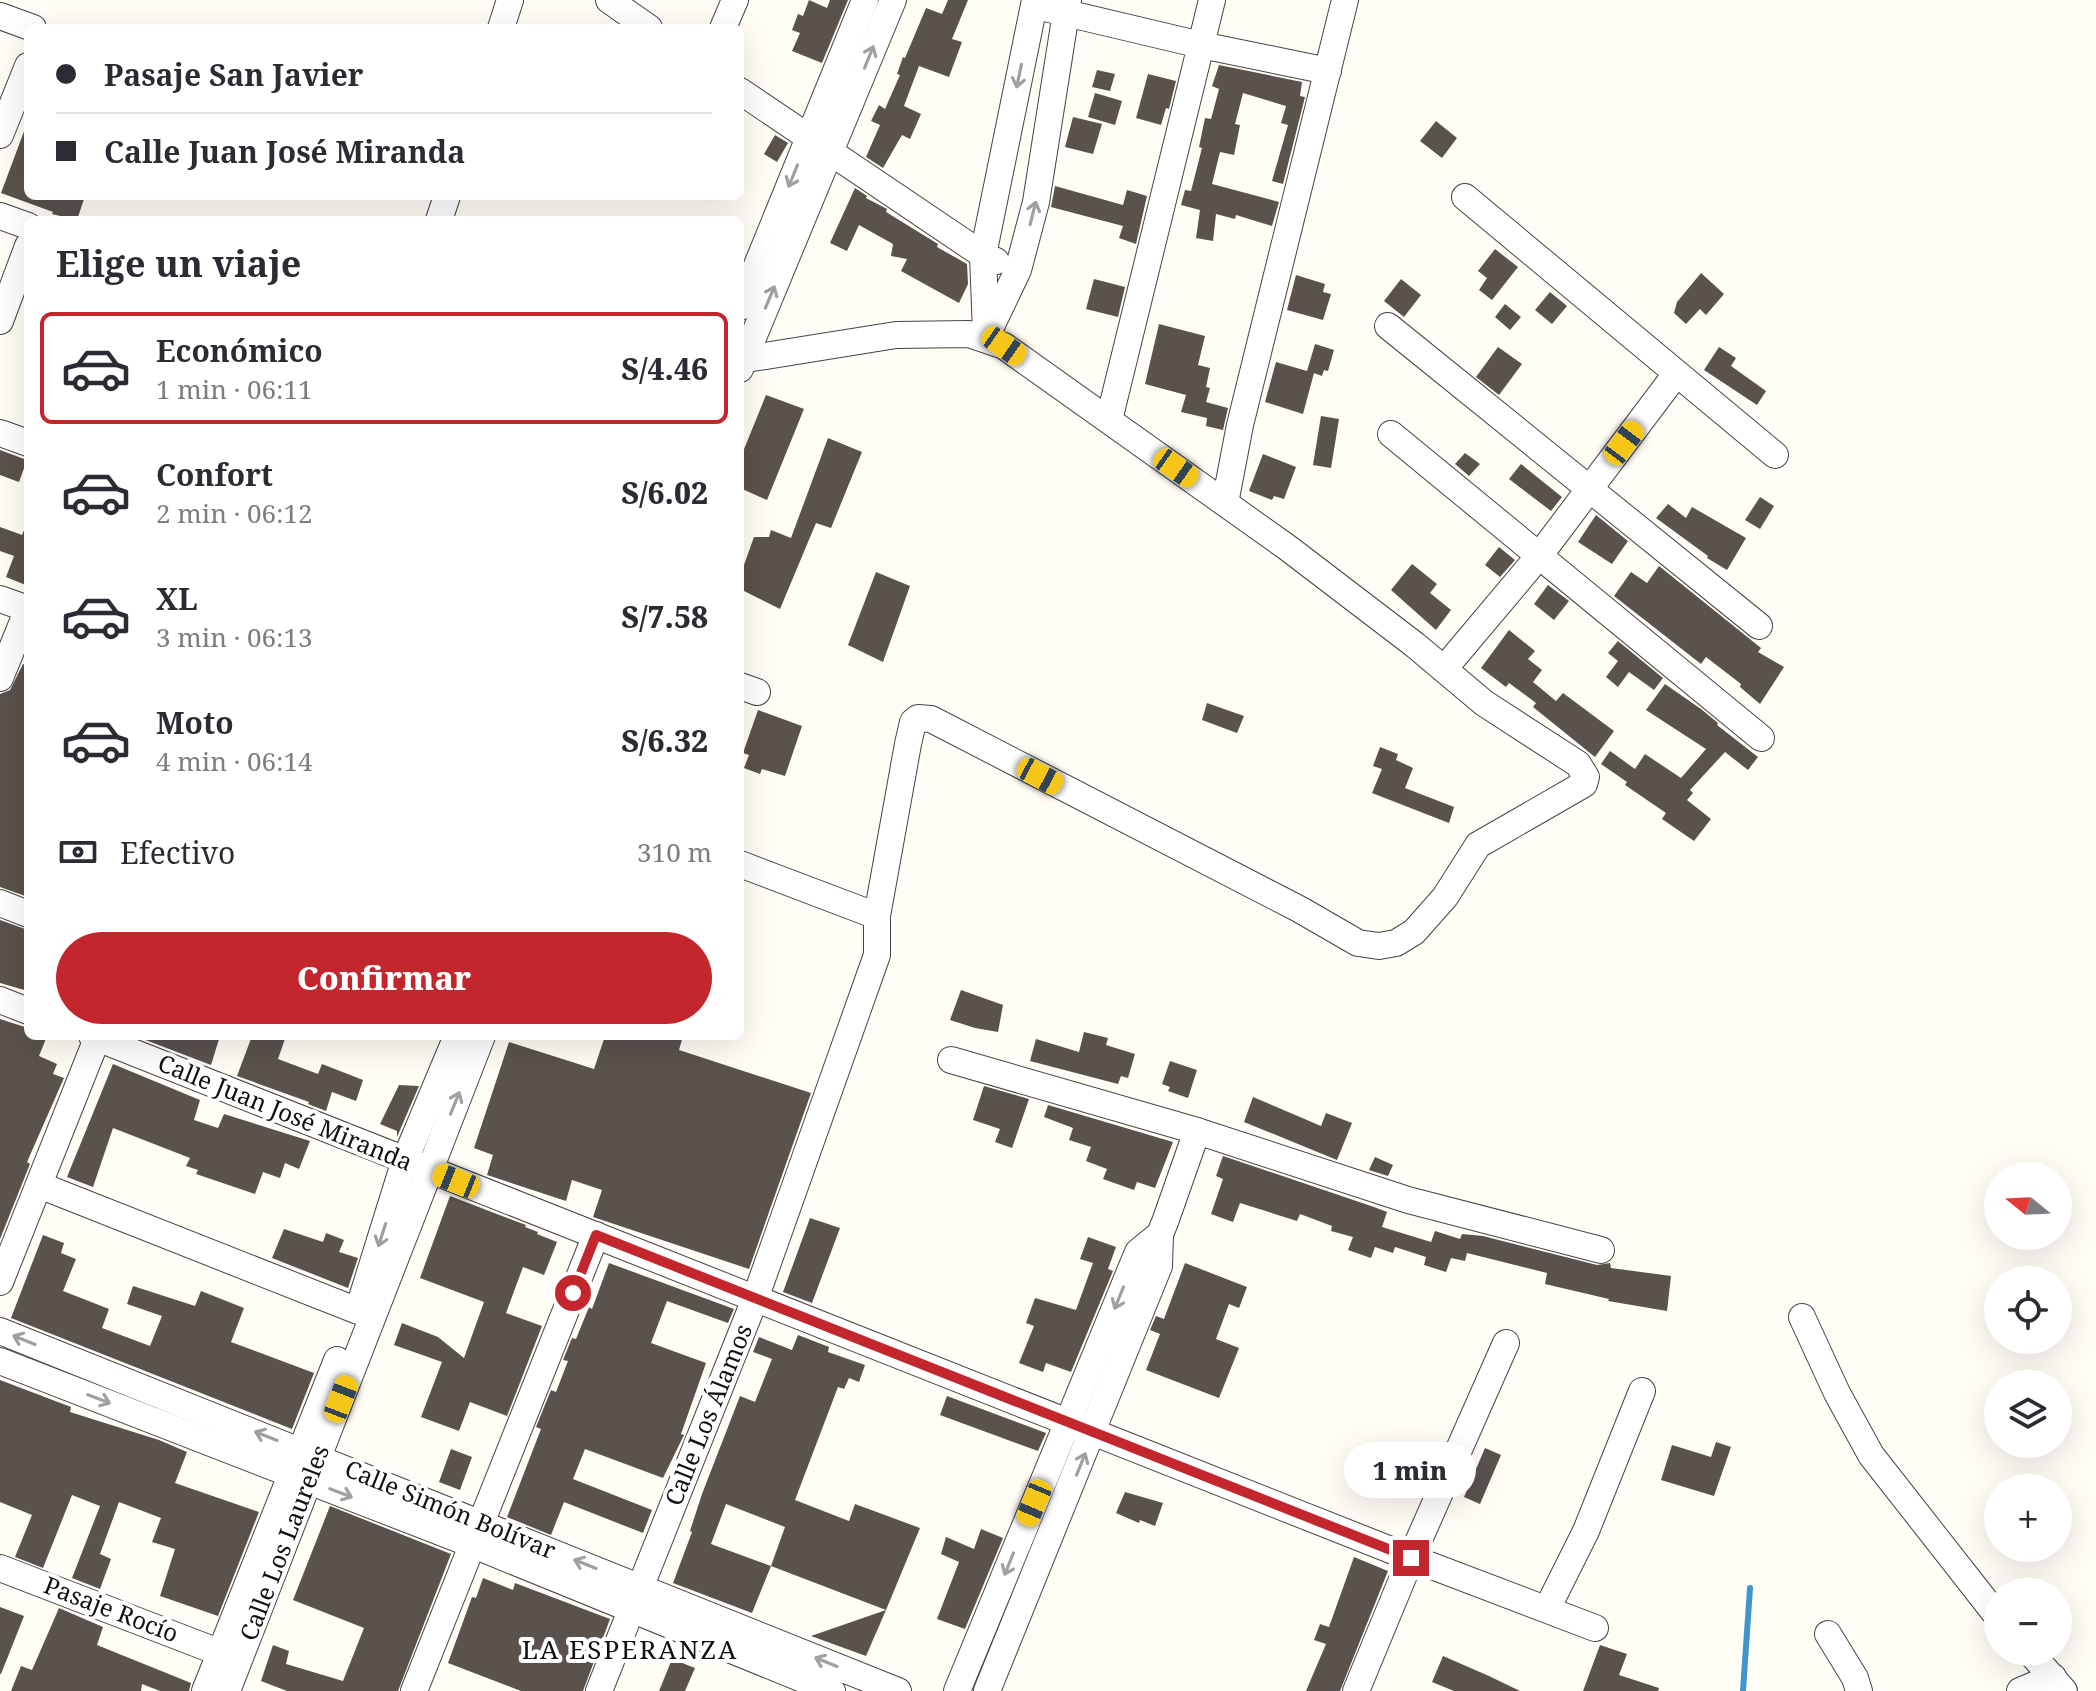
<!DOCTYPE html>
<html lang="es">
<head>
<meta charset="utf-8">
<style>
  :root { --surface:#fff; --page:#f7f7f7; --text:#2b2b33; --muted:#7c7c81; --line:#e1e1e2; --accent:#c4262e }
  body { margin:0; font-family:"Noto Serif",serif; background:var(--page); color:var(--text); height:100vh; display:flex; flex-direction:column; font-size:30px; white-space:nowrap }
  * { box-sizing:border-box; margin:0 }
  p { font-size:26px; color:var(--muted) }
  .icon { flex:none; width:44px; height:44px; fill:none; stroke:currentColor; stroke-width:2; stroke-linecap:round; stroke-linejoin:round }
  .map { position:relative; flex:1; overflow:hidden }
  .details { position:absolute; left:24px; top:216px; width:720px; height:824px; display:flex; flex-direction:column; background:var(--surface); border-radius:12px; box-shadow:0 8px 32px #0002 }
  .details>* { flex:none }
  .top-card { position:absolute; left:24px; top:24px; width:720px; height:176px; border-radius:12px; box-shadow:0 8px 32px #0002; display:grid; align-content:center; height:176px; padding:0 32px; background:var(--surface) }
  .needle { width:52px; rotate:288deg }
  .fabs { position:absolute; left:1984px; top:1162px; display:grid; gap:16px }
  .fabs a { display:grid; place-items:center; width:88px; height:88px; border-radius:50%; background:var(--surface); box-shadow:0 8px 32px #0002; font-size:40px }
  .end { position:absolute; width:36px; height:36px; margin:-18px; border:10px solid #c4262e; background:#fff; box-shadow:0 0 0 4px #fff }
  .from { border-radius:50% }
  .bubble { position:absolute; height:56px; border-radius:28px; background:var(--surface); box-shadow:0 8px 32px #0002; font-size:26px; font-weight:800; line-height:56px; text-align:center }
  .car { position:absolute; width:24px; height:48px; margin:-24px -12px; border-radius:10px; box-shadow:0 0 6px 2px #0007; background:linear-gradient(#f5c518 24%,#345 0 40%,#f5c518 0 76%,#345 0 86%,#f5c518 0) }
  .top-card b { display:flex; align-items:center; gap:28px; height:76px; font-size:30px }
  .top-card b+b { border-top:2px solid var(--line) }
  .top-card i { width:20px; height:20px; background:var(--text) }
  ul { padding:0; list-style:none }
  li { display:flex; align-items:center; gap:24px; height:112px; margin:0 16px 12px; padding:0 16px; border:4px solid transparent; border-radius:12px }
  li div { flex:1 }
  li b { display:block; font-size:30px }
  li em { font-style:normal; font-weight:800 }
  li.current { border-color:var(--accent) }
  li>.icon { width:72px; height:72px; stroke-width:1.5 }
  h2 { padding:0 32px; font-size:36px; line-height:96px }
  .pay { display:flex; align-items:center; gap:20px; height:88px; padding:0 32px; font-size:30px }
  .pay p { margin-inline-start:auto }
  .cta { display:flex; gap:16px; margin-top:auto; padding:16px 32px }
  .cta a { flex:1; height:92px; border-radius:48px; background:var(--accent); color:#fff; font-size:32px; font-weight:800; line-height:92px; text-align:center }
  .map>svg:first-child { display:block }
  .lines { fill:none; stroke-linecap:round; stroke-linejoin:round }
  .stream { stroke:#3f96cf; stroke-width:6 }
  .building { fill:#5a524d; fill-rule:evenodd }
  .minor-casing { stroke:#444; stroke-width:28 }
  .minor { stroke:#fff; stroke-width:26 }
  .oneway { stroke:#a0a0a0 }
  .route { stroke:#c4262e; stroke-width:10 }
  .labels { text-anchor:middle; stroke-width:8; stroke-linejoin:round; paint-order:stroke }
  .street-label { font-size:24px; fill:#111; stroke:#fff }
  .neighbourhood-label { font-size:26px; letter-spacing:2px; fill:#111; stroke:#fff }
</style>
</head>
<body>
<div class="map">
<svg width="2096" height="1691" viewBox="0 0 2096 1691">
  <rect width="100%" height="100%" fill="#fffdf5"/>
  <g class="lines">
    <polyline class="stream" points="1743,1691 1750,1588"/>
  </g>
  <g class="building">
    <polygon points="809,0 827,8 830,0 848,0 822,63 792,51 800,33 792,30 798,14 803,16"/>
    <polygon points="948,0 968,0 952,39 962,42 949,77 919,66 904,106 921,114 910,139 902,135 883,168 866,157 880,125 871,121 879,105 885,109 900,75 897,74 903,57 905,58 926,8 942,14"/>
    <polygon points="1219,65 1302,82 1300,96 1305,97 1283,184 1272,181 1288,125 1281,123 1286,106 1243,93 1235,124 1240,125 1234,155 1220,152 1212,184 1279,202 1272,226 1236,215 1235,219 1216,214 1213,241 1196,238 1200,210 1181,205 1185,190 1191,191 1202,148 1199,147 1205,118 1211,119 1219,89 1212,86"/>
    <polygon points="1097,70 1115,74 1110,91 1092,87"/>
    <polygon points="1148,74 1176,81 1169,109 1166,108 1161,125 1136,118"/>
    <polygon points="1095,93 1122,101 1115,125 1088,117"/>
    <polygon points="1073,117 1102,124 1093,154 1065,147"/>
    <polygon points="1436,121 1457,138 1442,158 1420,141"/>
    <polygon points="26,126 28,196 85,196 77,220 52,214 53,212 1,193"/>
    <polygon points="775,135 788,143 777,162 764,154"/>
    <polygon points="1055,186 1123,205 1127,190 1147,196 1136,244 1119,238 1123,226 1051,207"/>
    <polygon points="855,188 867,196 866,198 887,209 886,212 938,244 937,247 967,264 968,284 959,303 901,271 907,259 891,256 893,244 859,225 847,251 830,243"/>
    <polygon points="1495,249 1518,267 1492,300 1479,290 1487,278 1478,271"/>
    <polygon points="1701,273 1724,294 1706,315 1700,309 1686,324 1674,313 1677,302"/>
    <polygon points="1296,275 1325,284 1323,292 1331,294 1323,320 1287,310"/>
    <polygon points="1094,279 1125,287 1118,317 1086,309"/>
    <polygon points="1401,279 1421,295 1404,317 1384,301"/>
    <polygon points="1550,292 1567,306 1552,324 1535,310"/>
    <polygon points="1505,304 1521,317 1510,330 1495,317"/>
    <polygon points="1159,324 1205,336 1198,365 1210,368 1206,387 1210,388 1206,402 1228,408 1223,430 1206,426 1207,418 1181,412 1186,395 1145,384"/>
    <polygon points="1315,344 1334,350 1328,371 1324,370 1322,376 1314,373 1303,414 1265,402 1276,362 1307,371"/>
    <polygon points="1498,347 1522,364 1499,395 1476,377"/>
    <polygon points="1719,347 1736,358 1731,366 1766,391 1757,405 1704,370"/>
    <polygon points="766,395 804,409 767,500 740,488 740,459"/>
    <polygon points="1321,416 1339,419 1331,468 1313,465"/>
    <polygon points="828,438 862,452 831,528 816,523 780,609 740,589 740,576 754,537 769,537 771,530 791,538"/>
    <polygon points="0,450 27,460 19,482 0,475"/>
    <polygon points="1465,453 1480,464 1469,476 1455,464"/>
    <polygon points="1263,454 1296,467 1284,499 1274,496 1272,500 1249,491"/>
    <polygon points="1521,464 1562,497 1551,511 1509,479"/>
    <polygon points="1760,497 1774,506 1760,529 1745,520"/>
    <polygon points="1668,504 1686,518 1692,507 1746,538 1727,570 1707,558 1708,556 1656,518"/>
    <polygon points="1596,515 1628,541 1612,564 1578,542"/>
    <polygon points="27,523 28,523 28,586 6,577 14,556 0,551 0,527 22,535"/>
    <polygon points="1499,547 1515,560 1500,577 1485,565"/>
    <polygon points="1412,564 1437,584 1430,593 1451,610 1436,630 1391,590"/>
    <polygon points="1659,566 1761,648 1758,652 1784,667 1760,704 1740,687 1741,684 1706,657 1701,664 1614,596 1631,572 1647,583"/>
    <polygon points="876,572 910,586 883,662 848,645"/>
    <polygon points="1548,585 1569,601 1554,620 1534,604"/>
    <polygon points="1509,630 1535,651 1528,659 1542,670 1533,682 1556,701 1563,693 1614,731 1595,757 1533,707 1536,703 1509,683 1506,687 1481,668"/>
    <polygon points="1618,641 1663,678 1654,690 1629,672 1618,687 1606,677 1618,661 1608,653"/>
    <polygon points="23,664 28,666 28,897 0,887 0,694 10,690"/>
    <polygon points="1665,684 1701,709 1718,723 1717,725 1758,757 1748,770 1725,752 1690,790 1693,793 1687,800 1711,819 1694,841 1662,819 1666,813 1625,785 1627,782 1601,764 1610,751 1635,769 1645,754 1681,778 1706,749 1646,710"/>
    <polygon points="1207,703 1244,716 1237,733 1202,720"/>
    <polygon points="758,710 802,726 785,776 762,769 760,774 744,768 749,755 743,753"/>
    <polygon points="1380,747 1398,754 1396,760 1413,768 1405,788 1454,807 1449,823 1372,793 1382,769 1373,766"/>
    <polygon points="0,920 28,930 28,991 0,983"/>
    <polygon points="961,990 1003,1005 998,1032 975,1028 950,1020"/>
    <polygon points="0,1019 28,1028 28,1036 47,1036 39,1056 57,1064 53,1074 64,1078 27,1162 30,1164 0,1239"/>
    <polygon points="1084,1032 1108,1038 1106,1045 1135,1054 1128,1078 1121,1076 1118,1084 1030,1061 1036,1039 1079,1052"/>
    <polygon points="135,1036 220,1036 211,1065"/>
    <polygon points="252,1036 286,1036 278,1059 318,1074 322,1064 363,1080 356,1101 332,1092 326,1111 308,1104 309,1102 237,1076"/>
    <polygon points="605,1036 683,1036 679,1050 811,1093 749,1269 593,1217 602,1190 572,1180 566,1201 487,1175 493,1155 474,1148 509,1042 594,1069"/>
    <polygon points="1170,1061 1197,1070 1188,1098 1168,1091 1170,1087 1162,1084"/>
    <polygon points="113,1064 200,1100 194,1120 218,1128 224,1114 310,1141 299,1169 285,1163 280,1178 263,1172 255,1194 196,1174 198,1170 186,1166 190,1158 113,1128 93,1187 67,1177"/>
    <polygon points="399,1085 419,1086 397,1137 397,1131 380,1124"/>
    <polygon points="984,1086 1029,1099 1012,1148 995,1142 1000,1129 973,1120"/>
    <polygon points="1253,1097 1321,1126 1326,1113 1352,1123 1337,1160 1244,1122"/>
    <polygon points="1048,1105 1173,1142 1155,1188 1137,1182 1134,1190 1103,1179 1107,1169 1086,1161 1091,1147 1069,1140 1073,1128 1044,1117"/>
    <polygon points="1223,1156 1374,1207 1387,1212 1382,1227 1431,1242 1435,1231 1460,1239 1462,1234 1483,1236 1597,1265 1610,1263 1611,1268 1671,1276 1667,1311 1608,1301 1609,1299 1545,1284 1547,1273 1467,1253 1465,1261 1451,1258 1446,1272 1424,1265 1426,1257 1395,1247 1393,1253 1375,1247 1371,1258 1348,1250 1353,1237 1331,1231 1332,1226 1300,1214 1297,1221 1240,1203 1233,1222 1211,1214 1223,1179 1216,1176"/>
    <polygon points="1375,1157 1393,1165 1388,1176 1369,1170"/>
    <polygon points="450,1196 526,1225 525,1227 538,1232 537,1234 557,1242 544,1275 523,1267 506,1313 542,1326 507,1416 470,1402 459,1431 421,1417 442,1362 394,1345 402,1323 438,1337 464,1358 484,1302 420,1278"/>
    <polygon points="810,1218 840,1228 812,1303 783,1292"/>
    <polygon points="284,1229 323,1242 326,1233 344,1240 339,1252 358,1258 348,1288 272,1258"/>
    <polygon points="43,1235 64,1243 61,1253 76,1259 63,1291 109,1309 102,1328 150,1346 162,1316 127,1304 133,1286 195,1306 201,1291 244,1308 231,1342 314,1373 292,1429 11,1318"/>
    <polygon points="1088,1237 1116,1247 1108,1269 1113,1271 1071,1372 1046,1363 1043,1372 1019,1363 1034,1326 1026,1323 1035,1298 1076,1310 1093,1263 1080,1259"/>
    <polygon points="609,1263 734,1309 728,1323 667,1301 651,1343 706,1363 681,1434 684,1435 663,1478 585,1449 573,1479 652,1510 643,1533 564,1502 551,1535 507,1517 541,1429 536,1427 551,1390 556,1392 568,1361 563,1360 572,1338 576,1339 589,1307 592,1309"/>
    <polygon points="1185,1263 1247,1287 1239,1308 1229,1304 1216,1339 1239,1348 1219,1398 1146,1370 1160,1334 1150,1330 1156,1316 1164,1319"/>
    <path d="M798 1335 829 1347 828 1352 865 1365 859 1382 849 1378 844 1389 838 1387 795 1500 849 1521 855 1504 920 1528 886 1610 771 1566 752 1613 673 1583 692 1532 690 1531 702 1494 740 1396 755 1402 772 1359 753 1352 759 1337 792 1350ZM726 1504 785 1527 771 1566 711 1544Z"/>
    <polygon points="0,1380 71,1407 70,1412 159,1440 187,1452 175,1483 259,1512 218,1616 160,1596 175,1549 152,1542 161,1518 119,1502 100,1554 111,1559 100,1589 72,1578 100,1506 72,1495 43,1568 15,1557 32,1515 0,1502"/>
    <polygon points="947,1396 1046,1433 1038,1451 940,1415"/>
    <polygon points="1716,1442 1731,1447 1714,1496 1661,1480 1672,1445 1711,1457"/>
    <polygon points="1485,1448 1501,1455 1480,1504 1464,1497"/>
    <polygon points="451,1449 472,1457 460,1490 439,1482"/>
    <polygon points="1125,1492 1163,1503 1155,1526 1140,1520 1139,1523 1116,1513"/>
    <polygon points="330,1506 451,1554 398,1691 287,1691 261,1681 273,1645 289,1651 286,1664 343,1681 364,1628 293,1600"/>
    <polygon points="981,1529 1003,1538 965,1629 937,1619 959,1562 941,1554 946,1537 974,1549"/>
    <polygon points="1354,1557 1388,1571 1340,1691 1306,1691 1326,1644 1314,1640 1320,1624 1329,1627"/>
    <polygon points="483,1578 513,1590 515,1583 610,1619 583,1691 521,1691 448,1663 472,1597 476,1598"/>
    <polygon points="0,1607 24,1616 1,1674 0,1674"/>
    <polygon points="59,1608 103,1627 97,1645 191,1683 189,1691 160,1691 142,1684 141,1691 11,1691 21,1666 32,1670"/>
    <polygon points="886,1610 866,1656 811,1636"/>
    <polygon points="1600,1645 1627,1654 1619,1675 1659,1688 1658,1691 1583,1691"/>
    <polygon points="1443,1656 1489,1676 1520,1691 1454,1691 1432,1682"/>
    <polygon points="672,1659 695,1668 685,1691 659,1691"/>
  </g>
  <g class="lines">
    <defs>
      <g id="minor">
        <polyline points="609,0 649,28"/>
        <polyline points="1049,9 1201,45 1328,71"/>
        <polyline points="0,16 33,28"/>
        <polyline points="501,28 510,0"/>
        <polyline points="723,28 735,0"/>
        <polyline points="740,91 983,255 996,261"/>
        <polyline points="0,135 28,66"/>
        <polyline points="1465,197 1775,455"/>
        <polyline points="0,216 28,226"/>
        <polyline points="439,220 447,196"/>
        <polyline points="740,307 865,0"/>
        <polyline points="0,321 28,246"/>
        <polyline points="1388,326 1759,626"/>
        <polyline points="986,334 983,255 1035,0"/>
        <polyline points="986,337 1018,270 1036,202 1068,0"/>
        <polyline points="740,369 893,0"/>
        <polyline points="1109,420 1212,0"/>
        <polyline points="0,433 28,443"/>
        <polyline points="1391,434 1761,738"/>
        <polyline points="1225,503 1240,425 1345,0"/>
        <polyline points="0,599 28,609 0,678"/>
        <polyline points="1444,669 1539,556 1676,374"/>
        <polyline points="740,686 757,692"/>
        <polyline points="740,864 877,916"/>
        <polyline points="0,903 28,914"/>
        <polyline points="0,1000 28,1011"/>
        <polyline points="92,1036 1411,1558 1595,1628"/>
        <polyline points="951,1060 1197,1131 1408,1200 1601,1250"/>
        <polyline points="39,1185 358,1311"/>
        <polyline points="0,1282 98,1036"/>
        <polyline points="362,1298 405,1160 457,1036"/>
        <polyline points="1802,1317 1837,1393 1871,1455 1998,1617"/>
        <polyline points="0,1331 898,1691"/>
        <polyline points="0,1361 471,1544 832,1691"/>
        <polyline points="0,1568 221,1653"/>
        <polyline points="1547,1609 1586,1531 1642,1391"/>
        <polyline points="1828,1634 1855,1678 1859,1691"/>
        <polyline points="2030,1652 2064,1691"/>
        <polyline points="205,1691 337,1360"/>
        <polyline points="227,1691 482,1036"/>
        <polyline points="414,1691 596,1235"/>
        <polyline points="599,1691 755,1299 877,955 877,916 908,744 913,722 918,718 931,719 1299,909 1358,943 1379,946 1396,943 1414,932 1445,897 1478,845 1584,784 1586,777 1578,764 1484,703 1415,645 1288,548 1004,346 969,334 896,335 740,360"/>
        <polyline points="957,1691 1138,1252 1160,1234 1165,1222 1197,1131"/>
        <polyline points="987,1691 1159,1266 1160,1234"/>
        <polyline points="1356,1691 1411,1558 1506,1343"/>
        <polyline points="2020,1691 2053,1677"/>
      </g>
    </defs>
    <use href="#minor" class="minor-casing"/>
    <use href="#minor" class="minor"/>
  </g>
  <defs><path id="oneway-shaft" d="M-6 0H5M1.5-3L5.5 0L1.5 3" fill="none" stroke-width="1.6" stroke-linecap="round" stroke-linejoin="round" transform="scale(2)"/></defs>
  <g class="oneway">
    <use href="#oneway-shaft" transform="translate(869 57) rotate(-68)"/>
    <use href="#oneway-shaft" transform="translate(1019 76) rotate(102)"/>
    <use href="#oneway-shaft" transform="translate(793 176) rotate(112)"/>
    <use href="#oneway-shaft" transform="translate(1033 213) rotate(-76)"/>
    <use href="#oneway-shaft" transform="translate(770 297) rotate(-67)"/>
    <use href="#oneway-shaft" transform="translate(455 1103) rotate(-68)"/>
    <use href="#oneway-shaft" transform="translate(382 1235) rotate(108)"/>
    <use href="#oneway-shaft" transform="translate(1119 1298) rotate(112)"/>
    <use href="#oneway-shaft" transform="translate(24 1340) rotate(-158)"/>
    <use href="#oneway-shaft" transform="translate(99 1399) rotate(21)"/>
    <use href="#oneway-shaft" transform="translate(266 1436) rotate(-158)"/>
    <use href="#oneway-shaft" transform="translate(1081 1464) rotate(-68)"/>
    <use href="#oneway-shaft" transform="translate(341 1493) rotate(21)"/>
    <use href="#oneway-shaft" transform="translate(585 1564) rotate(-158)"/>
    <use href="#oneway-shaft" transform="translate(1009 1564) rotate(112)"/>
    <use href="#oneway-shaft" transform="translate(826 1662) rotate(-158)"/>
  </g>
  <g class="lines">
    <polyline class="route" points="573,1293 596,1235 1411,1558"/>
  </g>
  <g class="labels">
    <g class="street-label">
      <text transform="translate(285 1113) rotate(22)" y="8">Calle Juan José Miranda</text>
      <text transform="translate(709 1415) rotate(-68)" y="8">Calle Los Álamos</text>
      <text transform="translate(450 1510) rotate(22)" y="8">Calle Simón Bolívar</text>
      <text transform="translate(285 1543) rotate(-69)" y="8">Calle Los Laureles</text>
      <text transform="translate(111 1610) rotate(21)" y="8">Pasaje Rocío</text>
    </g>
    <g class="neighbourhood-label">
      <text x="630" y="1659">LA ESPERANZA</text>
    </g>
  </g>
</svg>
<div class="fabs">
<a><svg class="needle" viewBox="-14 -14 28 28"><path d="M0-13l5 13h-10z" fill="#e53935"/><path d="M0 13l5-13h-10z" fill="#7c7c81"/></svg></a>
<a><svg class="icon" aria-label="locate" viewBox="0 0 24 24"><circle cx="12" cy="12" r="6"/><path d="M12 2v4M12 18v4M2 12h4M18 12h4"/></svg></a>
<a><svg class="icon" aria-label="layers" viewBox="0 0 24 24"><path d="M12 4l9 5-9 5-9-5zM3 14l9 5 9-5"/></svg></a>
<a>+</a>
<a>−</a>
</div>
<i class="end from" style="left:573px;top:1293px"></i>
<i class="end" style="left:1411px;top:1558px"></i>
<div class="bubble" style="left:1344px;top:1442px;width:132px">1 min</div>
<i class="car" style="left:1004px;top:346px;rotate:125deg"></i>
<i class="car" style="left:1624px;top:443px;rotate:37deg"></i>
<i class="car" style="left:1176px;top:468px;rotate:125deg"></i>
<i class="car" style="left:1040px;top:776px;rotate:118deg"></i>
<i class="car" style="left:456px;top:1181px;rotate:292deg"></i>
<i class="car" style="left:341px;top:1399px;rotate:21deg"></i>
<i class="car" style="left:1034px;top:1503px;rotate:203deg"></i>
<div class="top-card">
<b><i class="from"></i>Pasaje San Javier</b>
<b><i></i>Calle Juan José Miranda</b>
</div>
<section class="details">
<h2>Elige un viaje</h2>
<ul>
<li class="current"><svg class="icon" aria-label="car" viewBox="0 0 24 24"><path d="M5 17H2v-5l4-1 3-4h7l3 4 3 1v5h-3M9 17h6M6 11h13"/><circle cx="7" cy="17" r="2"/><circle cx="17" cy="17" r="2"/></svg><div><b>Económico</b><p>1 min · 06:11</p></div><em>S/4.46</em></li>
<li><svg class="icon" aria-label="car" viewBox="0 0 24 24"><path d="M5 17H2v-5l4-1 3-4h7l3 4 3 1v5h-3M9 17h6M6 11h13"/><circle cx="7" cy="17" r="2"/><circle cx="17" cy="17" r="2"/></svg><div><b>Confort</b><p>2 min · 06:12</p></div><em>S/6.02</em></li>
<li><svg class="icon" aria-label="car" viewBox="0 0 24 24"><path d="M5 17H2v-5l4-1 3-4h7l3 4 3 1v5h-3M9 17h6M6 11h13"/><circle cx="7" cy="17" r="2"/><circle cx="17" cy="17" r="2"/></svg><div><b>XL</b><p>3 min · 06:13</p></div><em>S/7.58</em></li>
<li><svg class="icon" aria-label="car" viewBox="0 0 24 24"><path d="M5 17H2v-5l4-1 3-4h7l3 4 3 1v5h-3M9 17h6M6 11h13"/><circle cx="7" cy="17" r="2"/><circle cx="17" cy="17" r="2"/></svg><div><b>Moto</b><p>4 min · 06:14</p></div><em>S/6.32</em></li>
</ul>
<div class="pay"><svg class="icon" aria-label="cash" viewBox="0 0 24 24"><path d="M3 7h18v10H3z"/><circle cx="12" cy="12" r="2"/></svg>Efectivo<p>310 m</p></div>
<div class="cta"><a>Confirmar</a></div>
</section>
</div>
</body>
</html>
